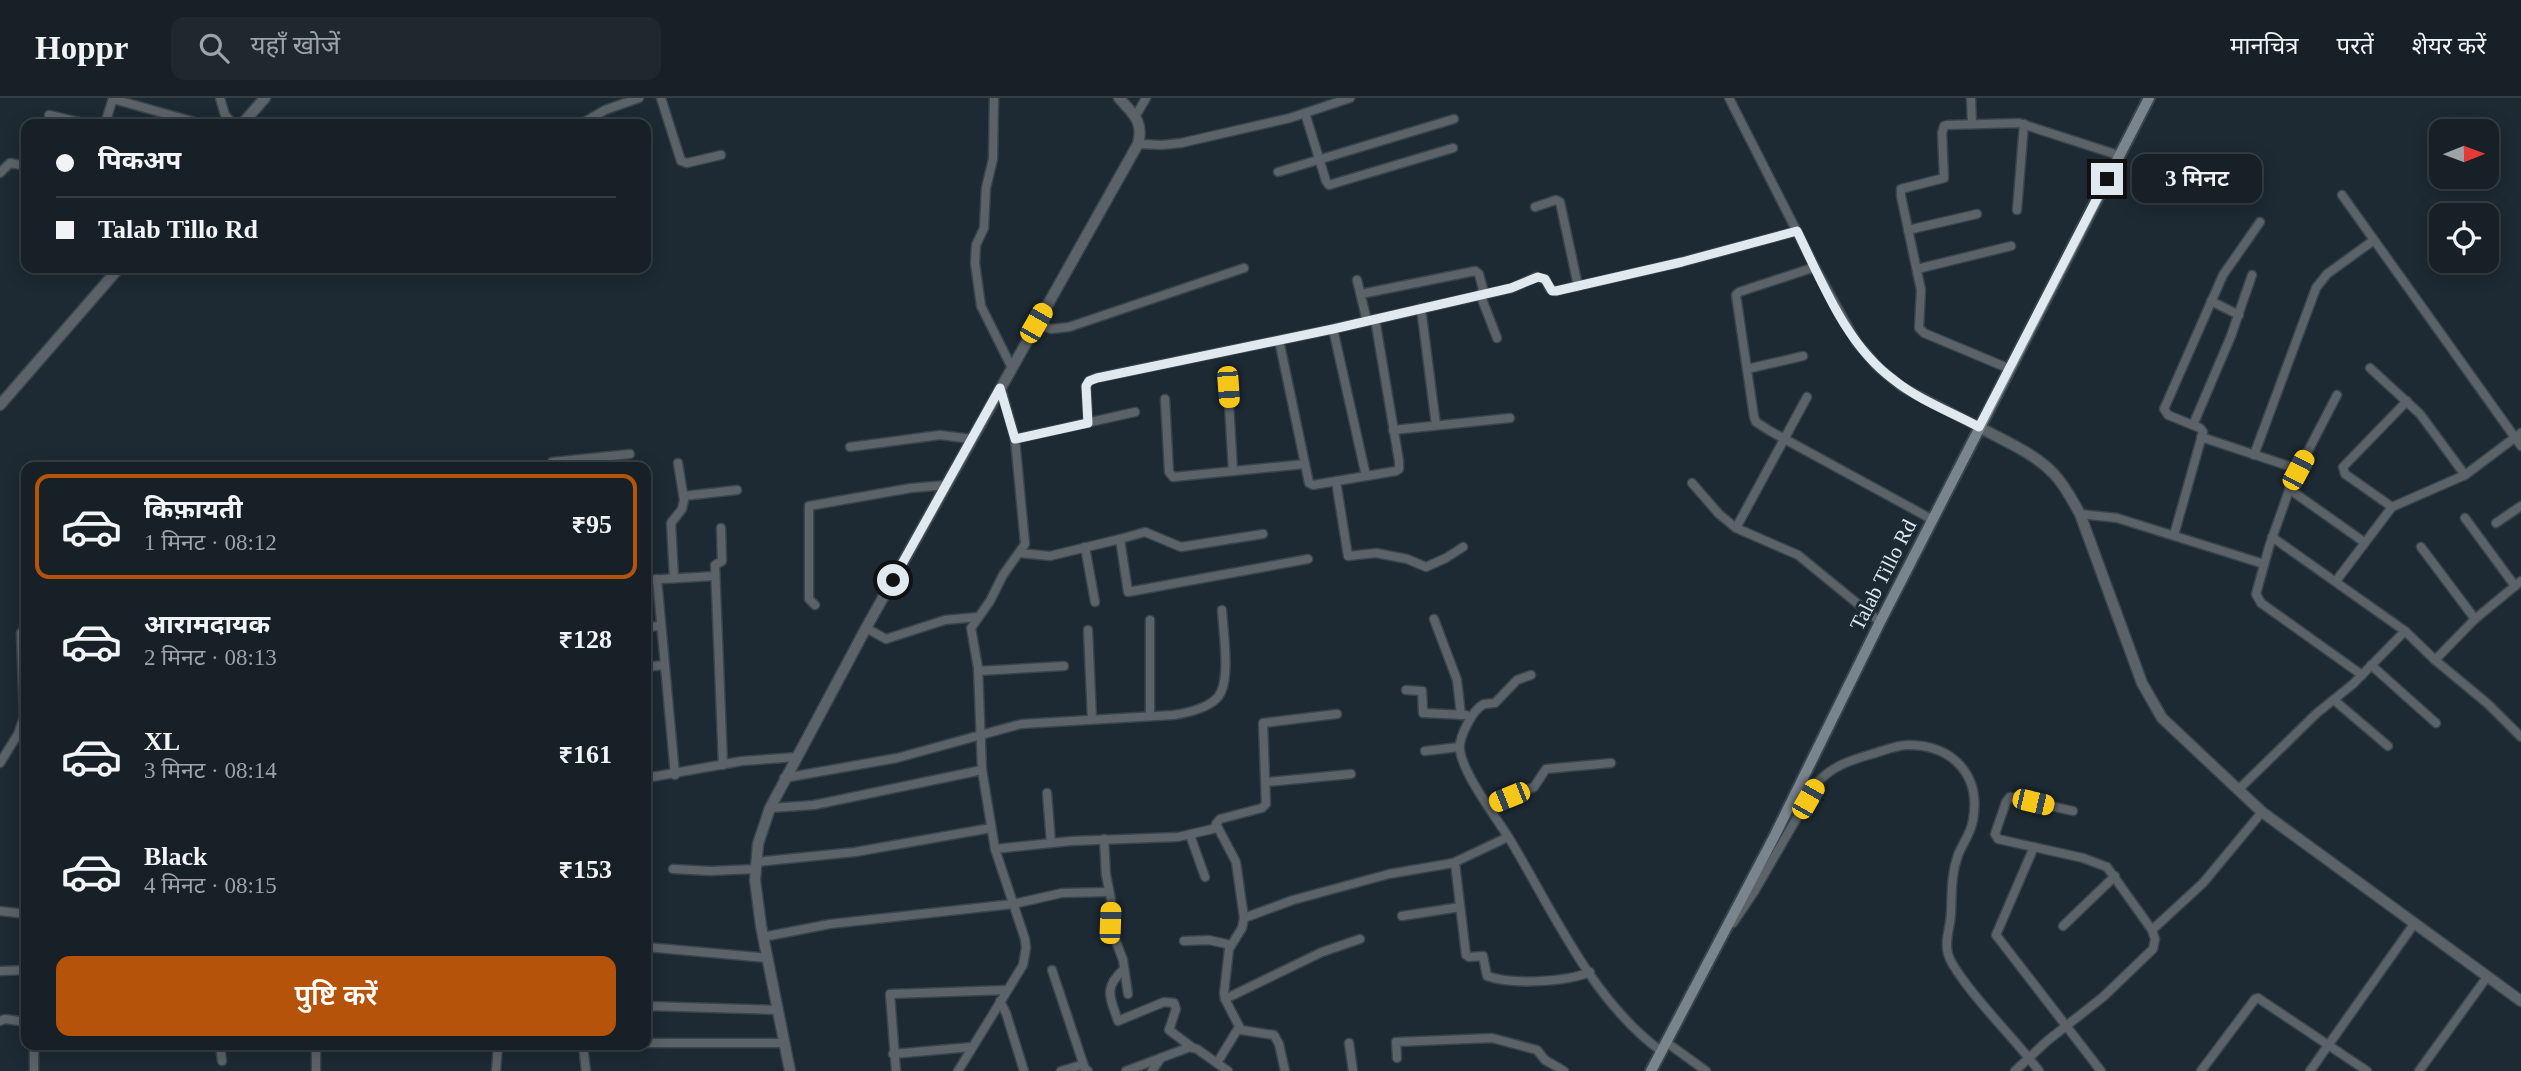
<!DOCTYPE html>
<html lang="hi">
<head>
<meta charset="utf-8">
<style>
  :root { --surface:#162026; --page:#1f282e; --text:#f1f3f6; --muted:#9ea3a7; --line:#353e43; --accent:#b45309 }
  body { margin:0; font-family:"Times New Roman","Noto Sans Devanagari",serif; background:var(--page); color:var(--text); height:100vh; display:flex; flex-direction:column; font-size:26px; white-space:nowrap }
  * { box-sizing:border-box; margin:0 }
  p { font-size:23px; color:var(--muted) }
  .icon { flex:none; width:38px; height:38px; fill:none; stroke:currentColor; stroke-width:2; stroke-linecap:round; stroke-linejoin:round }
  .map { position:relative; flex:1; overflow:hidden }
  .panel { position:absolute; left:21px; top:364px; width:630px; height:588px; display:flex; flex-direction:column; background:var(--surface); border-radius:14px; box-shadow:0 4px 18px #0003,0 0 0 2px var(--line) }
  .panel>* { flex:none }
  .top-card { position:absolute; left:21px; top:21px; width:630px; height:154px; border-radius:14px; box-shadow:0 4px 18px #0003,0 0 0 2px var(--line); display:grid; align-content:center; height:154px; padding:0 35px; background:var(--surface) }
  .needle { width:46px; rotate:89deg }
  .buttons { position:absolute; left:2429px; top:21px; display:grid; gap:14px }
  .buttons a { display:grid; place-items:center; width:70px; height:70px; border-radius:14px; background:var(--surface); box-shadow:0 4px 18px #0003,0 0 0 2px var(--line); font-size:35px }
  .end { position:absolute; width:32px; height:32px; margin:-16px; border:9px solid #e0e9ef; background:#111; box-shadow:0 0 0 4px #111 }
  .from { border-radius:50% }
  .bubble { position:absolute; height:49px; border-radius:14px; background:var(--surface); box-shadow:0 4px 18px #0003,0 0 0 2px var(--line); font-size:23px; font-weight:600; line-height:49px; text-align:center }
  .car { position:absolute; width:21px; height:42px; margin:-21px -10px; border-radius:9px; box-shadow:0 0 5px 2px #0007; background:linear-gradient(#f5c518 24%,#345 0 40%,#f5c518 0 76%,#345 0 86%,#f5c518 0) }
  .top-card b { display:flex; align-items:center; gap:24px; height:66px; font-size:26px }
  .top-card b+b { border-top:2px solid var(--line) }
  .top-card i { width:18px; height:18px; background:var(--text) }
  ul { padding:12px 0 0; list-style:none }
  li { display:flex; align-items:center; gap:21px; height:105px; margin:0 14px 10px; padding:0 21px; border:4px solid transparent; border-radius:14px }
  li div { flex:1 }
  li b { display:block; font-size:26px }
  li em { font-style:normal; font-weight:600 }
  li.selected { border-color:var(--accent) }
  li>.icon { width:63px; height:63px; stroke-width:1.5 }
  .button { display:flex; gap:14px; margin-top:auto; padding:14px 35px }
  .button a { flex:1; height:80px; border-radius:14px; background:var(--accent); color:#fff; font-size:28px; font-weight:600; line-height:80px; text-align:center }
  header { display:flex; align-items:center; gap:42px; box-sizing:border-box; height:98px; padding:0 35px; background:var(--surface); border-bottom:2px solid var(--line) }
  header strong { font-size:33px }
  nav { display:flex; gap:38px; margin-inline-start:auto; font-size:24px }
  .search { width:490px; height:63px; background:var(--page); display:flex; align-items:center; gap:18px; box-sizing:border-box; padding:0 24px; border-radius:14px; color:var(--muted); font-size:26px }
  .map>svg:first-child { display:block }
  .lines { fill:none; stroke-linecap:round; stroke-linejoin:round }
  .minor-casing { stroke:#38454d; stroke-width:11 }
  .tertiary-casing { stroke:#38454d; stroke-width:13 }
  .secondary-casing { stroke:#38454d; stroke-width:14 }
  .minor { stroke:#5c6368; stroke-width:8 }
  .tertiary { stroke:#5c6368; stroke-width:10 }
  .secondary { stroke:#7a848c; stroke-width:10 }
  .route { stroke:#e0e9ef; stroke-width:9 }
  .labels { text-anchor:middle; stroke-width:6; stroke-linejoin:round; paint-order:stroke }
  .street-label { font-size:21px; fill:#e0e9ef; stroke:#1d2a33 }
</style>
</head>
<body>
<header>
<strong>Hoppr</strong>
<div class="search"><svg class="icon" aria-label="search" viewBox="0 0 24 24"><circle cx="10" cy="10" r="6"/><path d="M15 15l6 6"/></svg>यहाँ खोजें</div>
<nav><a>मानचित्र</a><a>परतें</a><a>शेयर करें</a></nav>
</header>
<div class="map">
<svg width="2521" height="973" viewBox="0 0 2521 973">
  <rect width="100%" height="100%" fill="#1d2a33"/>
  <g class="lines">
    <defs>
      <g id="minor">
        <polyline points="220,0 225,17 233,26"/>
        <polyline points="661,0 681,63 687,65 721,57"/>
        <polyline points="994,0 993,61 986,90 984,130 976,147 975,165 981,208 1012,270"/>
        <polyline points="1729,0 1817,173 1857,245 1879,270 1902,289 1979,329"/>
        <polyline points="1971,0 1972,26"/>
        <polyline points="113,1 202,26"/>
        <polyline points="1305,15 1326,83 1329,87 1453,50"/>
        <polyline points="49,17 88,26"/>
        <polyline points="1135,19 1146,0"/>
        <polyline points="105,26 113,0"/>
        <polyline points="581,26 605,12 639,0"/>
        <polyline points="1138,46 1162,47 1181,45 1290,20 1350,0"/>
        <polyline points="1278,74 1454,21"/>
        <polyline points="0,75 10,65 26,68"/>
        <polyline points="2342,97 2521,348"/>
        <polyline points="1535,109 1556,102 1560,104 1578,188"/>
        <polyline points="2017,112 2024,26"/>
        <polyline points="1908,132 1977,116"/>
        <polyline points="1815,169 1739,194 1736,197 1754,319 1756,324 1770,333 1933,422"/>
        <polyline points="1917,171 2011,148"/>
        <polyline points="1357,182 1367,223"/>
        <polyline points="1361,196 1475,173 1479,176 1484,195"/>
        <polyline points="1480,196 1497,240"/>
        <polyline points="2211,203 2239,217"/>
        <polyline points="1421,210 1436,327"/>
        <polyline points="1036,225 1051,231 1069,229 1244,170"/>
        <polyline points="1333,231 1366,378"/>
        <polyline points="1279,242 1309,385 1313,387 1396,373 1399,371 1399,363 1375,221"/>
        <polyline points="2370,270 2420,316 2465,377"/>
        <polyline points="1747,271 1803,258"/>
        <polyline points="2010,271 1924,235 1919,230 1921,192 1901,98 1901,91 1944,80 1942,35 1944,28 1948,27 2019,25 2118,57"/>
        <polyline points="1228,289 1233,373"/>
        <polyline points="2337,297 2292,384 2269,449 2256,496 2261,505 2362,577"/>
        <polyline points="1165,301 1169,374 1173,379 1305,366"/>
        <polyline points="1088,325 1086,288 1089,283 1096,280 1333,231 1512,190 1536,179 1545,181 1550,191 1556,193 1682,164 1797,133"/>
        <polyline points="2193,327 2231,238 2252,177"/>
        <polyline points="1393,332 1510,320"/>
        <polyline points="2201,339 2298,371"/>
        <polyline points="1015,341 1135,314"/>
        <polyline points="850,349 940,337 972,341"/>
        <polyline points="2254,357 2316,190 2327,176 2374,142"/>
        <polyline points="549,369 552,364 630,356"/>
        <polyline points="1336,383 1348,458 1376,455 1407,461 1426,469 1446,460 1463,449"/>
        <polyline points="1692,385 1719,416 1736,430 1798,457 1880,524"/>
        <polyline points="2289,391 2364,444"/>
        <polyline points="684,398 737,392"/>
        <polyline points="2392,409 2345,376 2343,369 2407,303"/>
        <polyline points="2080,416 2117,420 2264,466"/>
        <polyline points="2465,420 2515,488"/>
        <polyline points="2496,425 2521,408"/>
        <polyline points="721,430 722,463 715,467 723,667"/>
        <polyline points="1736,430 1807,299"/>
        <polyline points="2174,437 2203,334 2200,330 2168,317 2164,311 2223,177 2260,124"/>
        <polyline points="2272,439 2405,533 2435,562 2488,606 2521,639"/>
        <polyline points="1120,441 1145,434 1181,449 1263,436"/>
        <polyline points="1085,449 1095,504"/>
        <polyline points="2421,449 2475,521"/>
        <polyline points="1020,455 1050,458 1120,441 1128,494 1308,461"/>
        <polyline points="674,480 671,425 682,411 684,402 678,365"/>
        <polyline points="657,481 675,677"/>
        <polyline points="646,482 715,478"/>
        <polyline points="2336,483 2392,409 2465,377 2521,335"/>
        <polyline points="815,507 809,501 809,408 911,390 947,387"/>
        <polyline points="1434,521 1457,582 1461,617"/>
        <polyline points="646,529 660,528"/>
        <polyline points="866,530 886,541 945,522 978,519"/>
        <polyline points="1088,532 1092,621"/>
        <polyline points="2435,562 2475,521 2521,483"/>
        <polyline points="2371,567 2436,625"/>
        <polyline points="646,569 664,567"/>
        <polyline points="978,573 1064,568"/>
        <path d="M1531 577 1517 582 1495 605C1494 605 1485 606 1484 606 1473 611 1458 640 1460 652 1463 676 1495 718 1509 740 1552 811 1592 903 1661 953"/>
        <polyline points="1406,592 1422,593 1423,615 1466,617"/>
        <polyline points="2334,602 2388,648"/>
        <polyline points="1150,618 1150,522"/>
        <polyline points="1425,653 1459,649"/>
        <polyline points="0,665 18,636 24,619 21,535 23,532 26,531"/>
        <polyline points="646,680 742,663 797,659"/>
        <path d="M784 680 897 660 1021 626 1173 617C1187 615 1215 609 1221 594 1230 576 1223 532 1222 512"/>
        <polyline points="1267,684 1351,676"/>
        <polyline points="2238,692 2317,615 2353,586 2405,533"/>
        <polyline points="1047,695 1051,745"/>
        <polyline points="1489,708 1534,689 1546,671 1611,665"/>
        <polyline points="770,710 814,707 982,672"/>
        <polyline points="1190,737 1205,779"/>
        <polyline points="1104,741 1106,777 1111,801 1111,830 1123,862 1128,896"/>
        <polyline points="2034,749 1996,837 2101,973"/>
        <polyline points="995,751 1071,743 1178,739 1217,730"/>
        <polyline points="756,764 855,754 991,730"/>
        <path d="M1455 765 1466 857 1469 859 1483 858 1487 878C1511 887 1566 884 1590 874"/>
        <polyline points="673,771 710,773 755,771"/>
        <polyline points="0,813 26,816"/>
        <polyline points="1402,818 1460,809"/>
        <polyline points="1244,820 1293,802 1389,776 1453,765 1508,739"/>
        <path d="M1733 825 1754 794 1817 685C1832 668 1851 662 1872 656 1883 653 1896 647 1908 647 1953 647 1981 677 1973 722 1971 735 1963 745 1958 757 1951 776 1952 794 1951 814 1951 828 1944 842 1948 856 1951 866 1958 875 1964 883 1987 915 2016 942 2039 973"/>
        <polyline points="2063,828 2115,778"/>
        <polyline points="2152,832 2203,785 2262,714"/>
        <polyline points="763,839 830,826 1013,806 1062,795 1109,794"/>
        <polyline points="1184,843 1209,842 1231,847"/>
        <polyline points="646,849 768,860"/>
        <path d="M1124 871C1103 890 1110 899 1118 923L1164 904 1174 905 1176 911 1169 932 1193 950"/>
        <polyline points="1052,872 1084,968"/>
        <polyline points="0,873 26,872"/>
        <polyline points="1225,901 1322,854 1360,841"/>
        <polyline points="1000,903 1006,915 1024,973"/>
        <polyline points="646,908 778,912"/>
        <polyline points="0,923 5,921 26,924"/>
        <polyline points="1666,944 1706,973"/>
        <polyline points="646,945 784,945"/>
        <polyline points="1349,945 1353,973"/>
        <polyline points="220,947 222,963"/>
        <polyline points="583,947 586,973"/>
        <polyline points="893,956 971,949"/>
        <polyline points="1397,960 1396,944 1492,940 1537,952 1545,962 1564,973"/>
        <polyline points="1217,965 1239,929"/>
        <polyline points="34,973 34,947"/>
        <polyline points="316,973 316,947"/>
        <polyline points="496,973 498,947"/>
        <polyline points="896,973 890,896 1007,892"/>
        <polyline points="958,973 1023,867 1026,850 1025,841 995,751 982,672 978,570 971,530 990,503 1003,477 1025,446 1015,341 1001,290"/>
        <polyline points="1061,973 1081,967 1088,973"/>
        <polyline points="1126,973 1190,949 1197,951 1228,973"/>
        <polyline points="1152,973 1161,960"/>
        <polyline points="1285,973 1279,946 1274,937 1241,932 1225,901 1224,895 1229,851 1242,830 1244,820 1236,764 1216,726 1220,721 1262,710 1266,706 1263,625 1337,616"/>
        <polyline points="2015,973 2047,943 2103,899 2153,851 2155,841 2152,832 2107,769 2083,760 1998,741 1995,736 2006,704 2010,699 2073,713"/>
        <polyline points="2201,973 2255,901 2258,900 2367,973"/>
        <polyline points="2310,973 2414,826"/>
        <polyline points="2419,973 2487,879"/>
      </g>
      <g id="tertiary">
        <polyline points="242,26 265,0"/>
        <polyline points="0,307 119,170"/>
        <path d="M1979 329C2004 343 2034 355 2053 375 2065 387 2072 402 2080 416L2142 585 2162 620 2262 714 2521 903"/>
        <path d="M790 973 761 828 755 782 758 746 770 710 866 530 1138 46C1144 23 1133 16 1119 0"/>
      </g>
      <polyline id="secondary" points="1651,973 1774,739 1880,524 2149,0"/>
    </defs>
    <use href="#minor" class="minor-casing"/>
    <use href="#tertiary" class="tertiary-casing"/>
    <use href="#secondary" class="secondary-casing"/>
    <use href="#minor" class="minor"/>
    <use href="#tertiary" class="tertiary"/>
    <use href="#secondary" class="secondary"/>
  </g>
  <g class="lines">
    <path class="route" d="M893 482 1000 290 1015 341 1088 325 1086 288 1089 283 1097 280 1333 231 1511 190 1538 179 1545 181 1552 193H1556L1682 164 1797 133C1822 184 1846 247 1894 282 1919 302 1951 314 1979 329L2107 81"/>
  </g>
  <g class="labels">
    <g class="street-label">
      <text transform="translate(1883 477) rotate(-63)" y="7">Talab Tillo Rd</text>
    </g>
  </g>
</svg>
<div class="buttons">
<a><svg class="needle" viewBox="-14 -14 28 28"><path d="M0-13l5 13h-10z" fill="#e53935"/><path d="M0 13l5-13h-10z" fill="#9ea3a7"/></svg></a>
<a><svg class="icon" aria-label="locate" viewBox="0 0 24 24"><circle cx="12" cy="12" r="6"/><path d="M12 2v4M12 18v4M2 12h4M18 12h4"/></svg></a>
</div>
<i class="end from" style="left:893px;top:482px"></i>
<i class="end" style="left:2107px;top:81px"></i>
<div class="bubble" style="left:2132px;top:56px;width:130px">3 मिनट</div>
<i class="car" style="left:1036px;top:225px;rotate:30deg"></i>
<i class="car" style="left:1228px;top:289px;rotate:176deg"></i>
<i class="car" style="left:2298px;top:372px;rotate:28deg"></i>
<i class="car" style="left:1509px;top:699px;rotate:248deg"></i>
<i class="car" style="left:1808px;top:701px;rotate:30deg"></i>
<i class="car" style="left:2033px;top:704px;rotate:103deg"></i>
<i class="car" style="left:1110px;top:825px;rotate:2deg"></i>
<div class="top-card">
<b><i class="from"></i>पिकअप</b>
<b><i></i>Talab Tillo Rd</b>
</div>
<section class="panel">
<ul>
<li class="selected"><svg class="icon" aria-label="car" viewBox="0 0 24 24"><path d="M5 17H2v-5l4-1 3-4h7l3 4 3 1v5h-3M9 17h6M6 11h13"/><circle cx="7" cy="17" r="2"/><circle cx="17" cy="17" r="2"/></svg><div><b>किफ़ायती</b><p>1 मिनट · 08:12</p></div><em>₹95</em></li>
<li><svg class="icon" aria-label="car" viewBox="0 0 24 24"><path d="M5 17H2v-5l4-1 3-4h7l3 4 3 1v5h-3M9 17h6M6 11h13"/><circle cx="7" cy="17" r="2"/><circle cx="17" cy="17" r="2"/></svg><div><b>आरामदायक</b><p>2 मिनट · 08:13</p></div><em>₹128</em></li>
<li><svg class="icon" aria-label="car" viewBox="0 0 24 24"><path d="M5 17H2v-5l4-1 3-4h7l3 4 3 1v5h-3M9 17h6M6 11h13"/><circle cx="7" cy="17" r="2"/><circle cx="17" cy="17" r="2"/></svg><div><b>XL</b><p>3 मिनट · 08:14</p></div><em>₹161</em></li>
<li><svg class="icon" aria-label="car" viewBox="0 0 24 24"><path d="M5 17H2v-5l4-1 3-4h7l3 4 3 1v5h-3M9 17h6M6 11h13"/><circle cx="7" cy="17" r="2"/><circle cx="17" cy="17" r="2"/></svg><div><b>Black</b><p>4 मिनट · 08:15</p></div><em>₹153</em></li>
</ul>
<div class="button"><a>पुष्टि करें</a></div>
</section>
</div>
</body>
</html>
